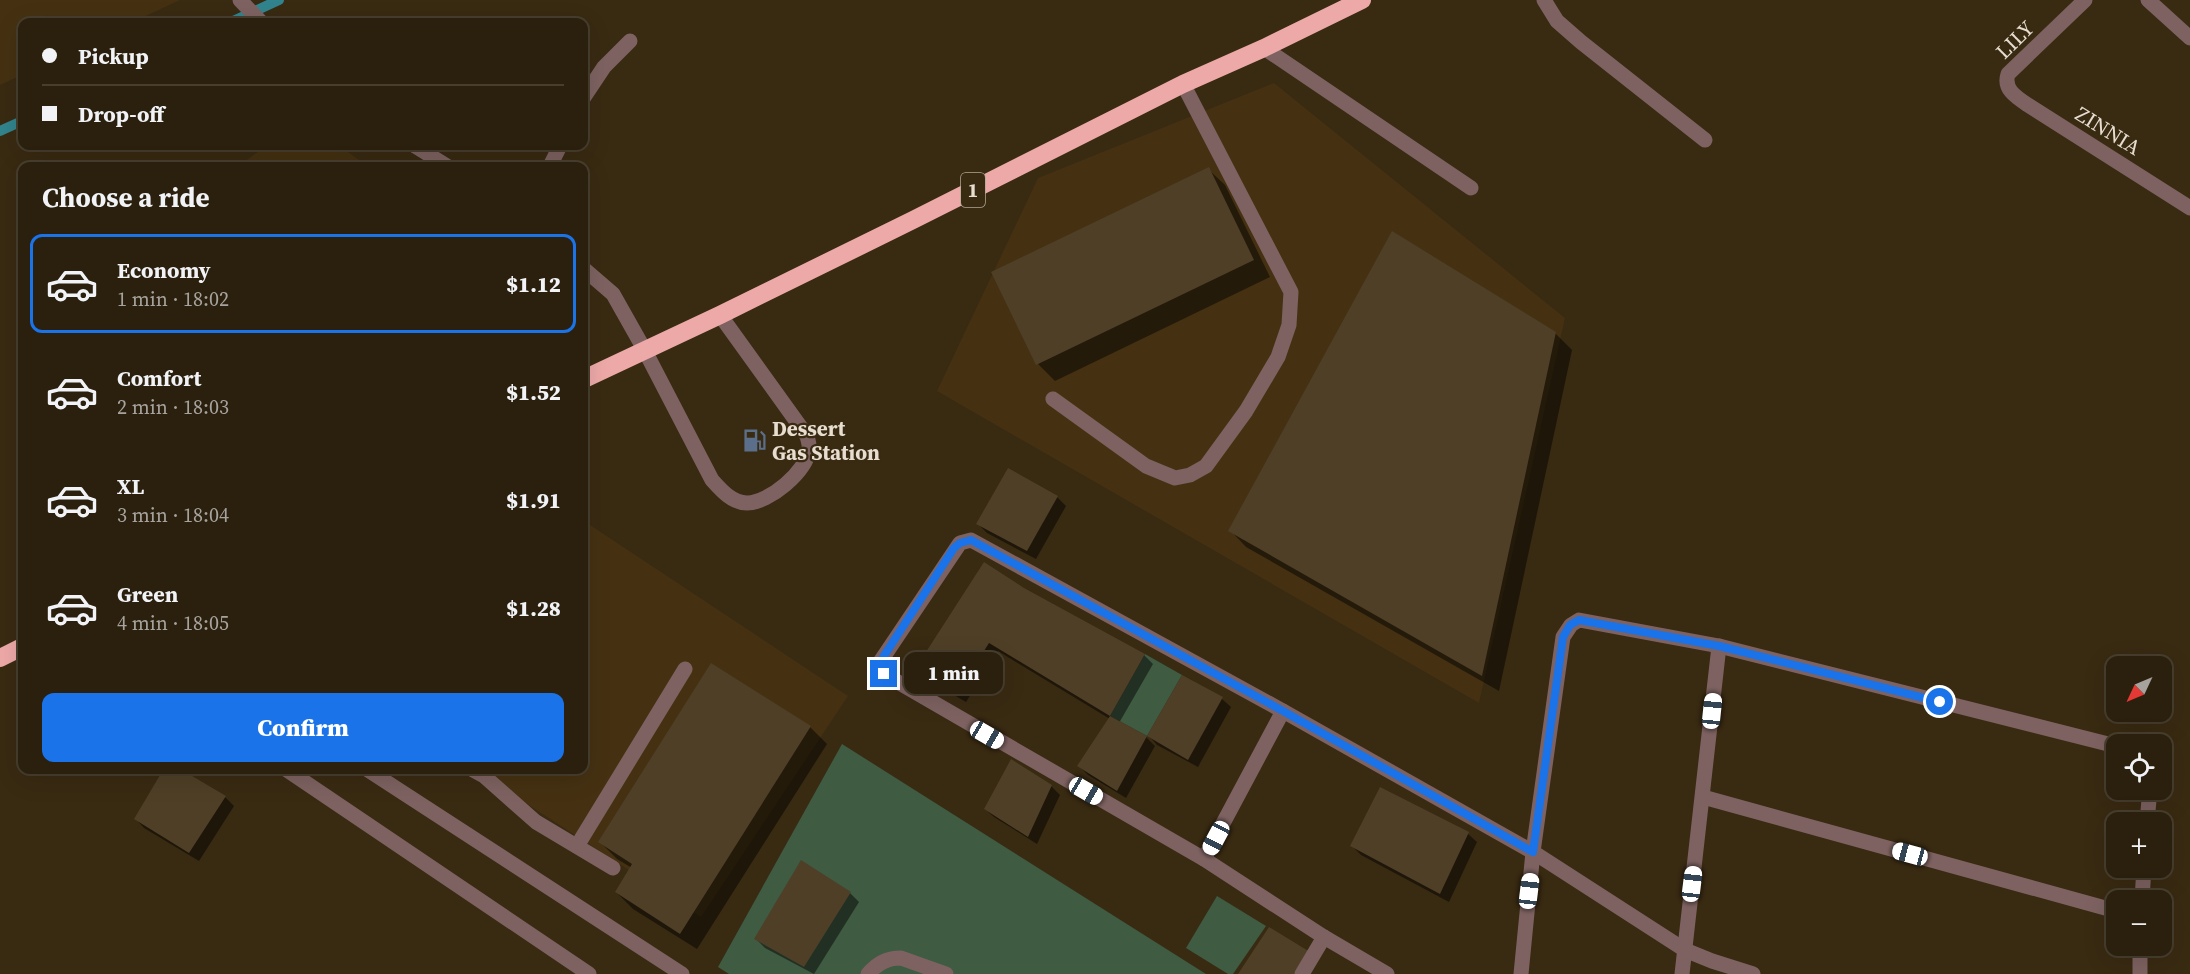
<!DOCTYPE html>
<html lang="en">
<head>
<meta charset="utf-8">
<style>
  :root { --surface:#2b200e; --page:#332817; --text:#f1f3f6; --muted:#a6a39e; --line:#473e2e; --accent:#1a73e8 }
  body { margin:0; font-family:"Source Serif 4",serif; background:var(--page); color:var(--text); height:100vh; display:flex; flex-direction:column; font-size:22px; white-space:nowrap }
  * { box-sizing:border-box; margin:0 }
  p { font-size:20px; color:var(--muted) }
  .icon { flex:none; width:33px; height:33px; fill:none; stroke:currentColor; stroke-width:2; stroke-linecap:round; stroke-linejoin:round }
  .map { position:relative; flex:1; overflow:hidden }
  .side { position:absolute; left:18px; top:162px; width:570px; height:612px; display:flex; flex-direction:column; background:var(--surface); border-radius:12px; box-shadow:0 6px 24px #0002,0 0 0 2px var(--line) }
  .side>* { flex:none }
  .hud { position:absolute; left:18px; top:18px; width:570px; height:132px; border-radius:12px; box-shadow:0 6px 24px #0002,0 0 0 2px var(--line); display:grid; align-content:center; height:132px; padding:0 24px; background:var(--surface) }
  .needle { width:39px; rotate:226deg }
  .controls { position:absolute; left:2106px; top:656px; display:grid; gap:12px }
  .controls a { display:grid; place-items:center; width:66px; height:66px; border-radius:12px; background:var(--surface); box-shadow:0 6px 24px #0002,0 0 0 2px var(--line); font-size:30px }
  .end { position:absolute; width:27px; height:27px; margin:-14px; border:8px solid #1a73e8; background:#fff; box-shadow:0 0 0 3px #fff }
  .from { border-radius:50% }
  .bubble { position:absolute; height:42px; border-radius:12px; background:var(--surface); box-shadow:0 6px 24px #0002,0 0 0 2px var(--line); font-size:20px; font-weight:800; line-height:42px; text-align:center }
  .car { position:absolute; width:18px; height:36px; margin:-18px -9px; border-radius:8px; box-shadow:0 0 4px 2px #0007; background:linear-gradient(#fff 24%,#345 0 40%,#fff 0 76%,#345 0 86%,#fff 0) }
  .hud b { display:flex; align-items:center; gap:21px; height:57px; font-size:22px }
  .hud b+b { border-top:2px solid var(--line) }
  .hud i { width:15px; height:15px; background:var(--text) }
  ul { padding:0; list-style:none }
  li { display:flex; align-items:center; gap:18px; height:99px; margin:0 12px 9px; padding:0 12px; border:3px solid transparent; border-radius:12px }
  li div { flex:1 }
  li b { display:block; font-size:22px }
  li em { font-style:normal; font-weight:800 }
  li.active { border-color:var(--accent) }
  li>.icon { width:54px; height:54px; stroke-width:1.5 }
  h2 { padding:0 24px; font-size:27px; line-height:72px }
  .button { display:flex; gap:12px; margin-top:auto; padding:12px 24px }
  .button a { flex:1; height:69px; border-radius:12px; background:var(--accent); color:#fff; font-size:24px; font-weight:800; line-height:69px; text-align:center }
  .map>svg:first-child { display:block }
  .built { fill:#453112 }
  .green { fill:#3f5b42 }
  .shadow { fill:#0007 }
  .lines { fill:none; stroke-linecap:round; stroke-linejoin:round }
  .stream { stroke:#31848d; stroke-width:10 }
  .building { fill:#4f3f27 }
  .lane { stroke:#7d6261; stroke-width:15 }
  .street { stroke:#7d6261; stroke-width:15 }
  .highway { stroke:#eda9a8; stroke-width:18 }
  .route { stroke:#1a73e8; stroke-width:8 }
  .labels { text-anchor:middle; stroke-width:4.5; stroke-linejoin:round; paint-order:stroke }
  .shield { fill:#392a12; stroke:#b3a897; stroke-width:1.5 }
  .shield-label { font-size:20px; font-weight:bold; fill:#e7ded0 }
  .street-label { font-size:21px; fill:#e7ded0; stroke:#392a12 }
  .poi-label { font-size:21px; font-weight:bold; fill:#e7ded0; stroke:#392a12; text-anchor:start }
</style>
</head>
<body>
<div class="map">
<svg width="2190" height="974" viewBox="0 0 2190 974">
  <rect width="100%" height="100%" fill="#392a12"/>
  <g class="built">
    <polygon points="0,0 180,0 133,22 22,22 22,75 0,85"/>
    <polygon points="1274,83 1565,318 1479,703 937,391 1038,178"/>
    <polygon points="266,146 340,146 367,166 230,166 240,165"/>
    <polygon points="584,521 848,696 701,917 475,770 584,770"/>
  </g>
  <g class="green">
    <polygon points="1145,654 1182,675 1147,736 1110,716"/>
    <polygon points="842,744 1206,974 729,974 718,967"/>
    <polygon points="1217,896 1266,926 1233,974 1228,974 1186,948"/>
  </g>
  <g class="shadow">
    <polygon points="1208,169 1225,185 1270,277 1055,381 1038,364"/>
    <polygon points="1555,333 1572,350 1499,691 1246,547 1230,530"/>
    <polygon points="1057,497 1066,506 1036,559 987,533 978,524"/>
    <polygon points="1023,590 1144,655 1153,664 1119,723 1146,737 1155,746 1126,798 1088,775 1079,766 1110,719 998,651 966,702 925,678 916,669"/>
    <polygon points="1182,677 1222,699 1231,707 1198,767 1157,745 1149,736"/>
    <polygon points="810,727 827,744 697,949 633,909 616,892 632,868 617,859 600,842"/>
    <polygon points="165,770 179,770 225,797 234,806 199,861 144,828 136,819"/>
    <polygon points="1051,786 1060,795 1037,844 994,817 985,809"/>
    <polygon points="1381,789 1468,834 1477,842 1449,902 1361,855 1352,846"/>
    <polygon points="850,893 859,902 814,974 765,948 756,939"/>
  </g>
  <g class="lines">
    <g class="stream">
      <polyline points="231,22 279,0"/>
      <polyline points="0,131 22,121"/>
    </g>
  </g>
  <g class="building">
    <polygon points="1209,167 1254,260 1036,365 991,272"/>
    <polygon points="1392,231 1556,332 1482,676 1228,531"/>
    <polygon points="1008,468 1058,496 1027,551 976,524"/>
    <polygon points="984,562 1024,588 1145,654 1110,716 989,643 957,694 915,669"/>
    <polygon points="711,663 811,726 680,934 615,892 632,864 598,842"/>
    <polygon points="1182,675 1223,697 1188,760 1147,736"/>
    <polygon points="1110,716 1147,736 1117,791 1077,766"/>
    <polygon points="1011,759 1052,785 1028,837 984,809"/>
    <polygon points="163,770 182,770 226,796 189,853 134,819"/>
    <polygon points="1380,787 1469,832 1440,894 1350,846"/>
    <polygon points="801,860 851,892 804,967 754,939"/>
    <polygon points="1269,927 1310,952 1296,974 1238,974"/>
  </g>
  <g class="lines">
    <g class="lane">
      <polyline points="240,0 261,22"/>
      <polyline points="1544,0 1557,21 1581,42 1705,140"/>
      <polyline points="1264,48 1471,188"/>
      <polyline points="584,97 604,67 630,41"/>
      <polyline points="415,146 447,166"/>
      <polyline points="550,166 560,146"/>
      <path d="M584 269 613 294 644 349 712 480C721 490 732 503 747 503 769 503 806 472 809 450 810 446 808 440 807 436L720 315"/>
      <polyline points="1053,399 1146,466 1175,478 1190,475 1206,466 1246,411 1278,357 1289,325 1291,292 1183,84"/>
      <polyline points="473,770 484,776 536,822 613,868"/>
      <polyline points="577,846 685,669"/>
      <path d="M868 974C877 964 886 958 901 958L946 974"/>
    </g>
    <g class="street">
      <path d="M2085 0 2008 74C2003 89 2016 97 2028 105L2190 208"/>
      <polyline points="2148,0 2190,38"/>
      <polyline points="287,770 589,974"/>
      <polyline points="368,770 682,974"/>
      <polyline points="1703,797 2116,911"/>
      <polyline points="2147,822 2150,789"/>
      <polyline points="1204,859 1283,711"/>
      <polyline points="2142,900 2144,867"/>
      <polyline points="1302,974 1324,937"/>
      <polyline points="1387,974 1324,937 1204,859 884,674 878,665 960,543 971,540 1283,711 1533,852 1685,950 1712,961 1753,974"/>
      <polyline points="1521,974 1533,852 1563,637 1571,625 1579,620 1719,646 2116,746"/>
      <polyline points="1682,974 1719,646"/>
      <polyline points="2140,974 2140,945"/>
    </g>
    <g class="highway">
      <polyline points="584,379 720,315 913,220 1183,84 1264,48 1362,0"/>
      <polyline points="0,658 22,647"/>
    </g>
  </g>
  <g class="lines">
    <polyline class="route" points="884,674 878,665 954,548 960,543 971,540 1283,711 1533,852 1563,637 1570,625 1579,620 1719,646 1940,702"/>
  </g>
  <defs>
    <symbol id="fuel-bare" viewBox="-9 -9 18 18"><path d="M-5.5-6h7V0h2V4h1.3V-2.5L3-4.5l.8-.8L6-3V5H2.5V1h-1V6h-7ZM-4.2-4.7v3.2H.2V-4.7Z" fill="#5c6f8a" stroke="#392a12" stroke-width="2.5" paint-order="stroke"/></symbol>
  </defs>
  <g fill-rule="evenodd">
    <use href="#fuel-bare" x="738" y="424" width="33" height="33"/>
  </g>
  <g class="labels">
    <rect class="shield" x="961" y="173" width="24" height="34" rx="4.5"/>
    <g class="shield-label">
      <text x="973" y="197">1</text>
    </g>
    <g class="street-label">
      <text transform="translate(2015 40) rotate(-45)" y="7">LILY</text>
      <text transform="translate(2108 131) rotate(32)" y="7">ZINNIA</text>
    </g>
    <g class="poi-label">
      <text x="772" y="436">Dessert<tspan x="772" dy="24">Gas Station</tspan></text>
    </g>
  </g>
</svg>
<div class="controls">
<a><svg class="needle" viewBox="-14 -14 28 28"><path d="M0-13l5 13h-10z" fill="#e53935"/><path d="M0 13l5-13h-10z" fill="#a6a39e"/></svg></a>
<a><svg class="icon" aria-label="locate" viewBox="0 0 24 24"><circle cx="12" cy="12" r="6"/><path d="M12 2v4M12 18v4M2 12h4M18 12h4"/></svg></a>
<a>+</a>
<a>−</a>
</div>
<i class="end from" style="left:1940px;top:702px"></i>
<i class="end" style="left:884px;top:674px"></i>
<div class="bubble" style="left:904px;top:652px;width:99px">1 min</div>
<i class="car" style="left:1712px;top:711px;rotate:6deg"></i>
<i class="car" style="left:987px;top:735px;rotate:120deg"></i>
<i class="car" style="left:1086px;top:791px;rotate:120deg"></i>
<i class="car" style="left:1216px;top:838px;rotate:208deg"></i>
<i class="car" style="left:1910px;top:854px;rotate:285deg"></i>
<i class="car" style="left:1692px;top:884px;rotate:7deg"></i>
<i class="car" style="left:1529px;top:891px;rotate:7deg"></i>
<div class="hud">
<b><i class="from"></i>Pickup</b>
<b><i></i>Drop-off</b>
</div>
<section class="side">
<h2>Choose a ride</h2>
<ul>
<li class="active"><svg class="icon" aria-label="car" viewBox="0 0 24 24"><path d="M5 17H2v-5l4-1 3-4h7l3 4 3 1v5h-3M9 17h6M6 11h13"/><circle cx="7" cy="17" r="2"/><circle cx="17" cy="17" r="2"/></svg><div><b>Economy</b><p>1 min · 18:02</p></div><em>$1.12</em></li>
<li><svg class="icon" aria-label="car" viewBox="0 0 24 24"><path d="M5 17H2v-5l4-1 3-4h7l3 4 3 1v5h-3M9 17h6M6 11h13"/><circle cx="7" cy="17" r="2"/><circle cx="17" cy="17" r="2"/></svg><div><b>Comfort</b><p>2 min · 18:03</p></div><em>$1.52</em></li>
<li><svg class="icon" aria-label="car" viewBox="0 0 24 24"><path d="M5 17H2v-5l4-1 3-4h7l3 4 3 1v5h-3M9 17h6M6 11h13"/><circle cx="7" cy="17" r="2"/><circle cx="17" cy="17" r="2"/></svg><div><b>XL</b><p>3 min · 18:04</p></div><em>$1.91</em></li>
<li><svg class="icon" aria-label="car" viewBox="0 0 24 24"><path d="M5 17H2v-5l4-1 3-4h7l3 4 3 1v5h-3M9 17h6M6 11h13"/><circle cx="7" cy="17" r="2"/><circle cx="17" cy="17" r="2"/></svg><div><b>Green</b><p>4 min · 18:05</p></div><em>$1.28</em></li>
</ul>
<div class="button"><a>Confirm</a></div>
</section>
</div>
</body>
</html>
